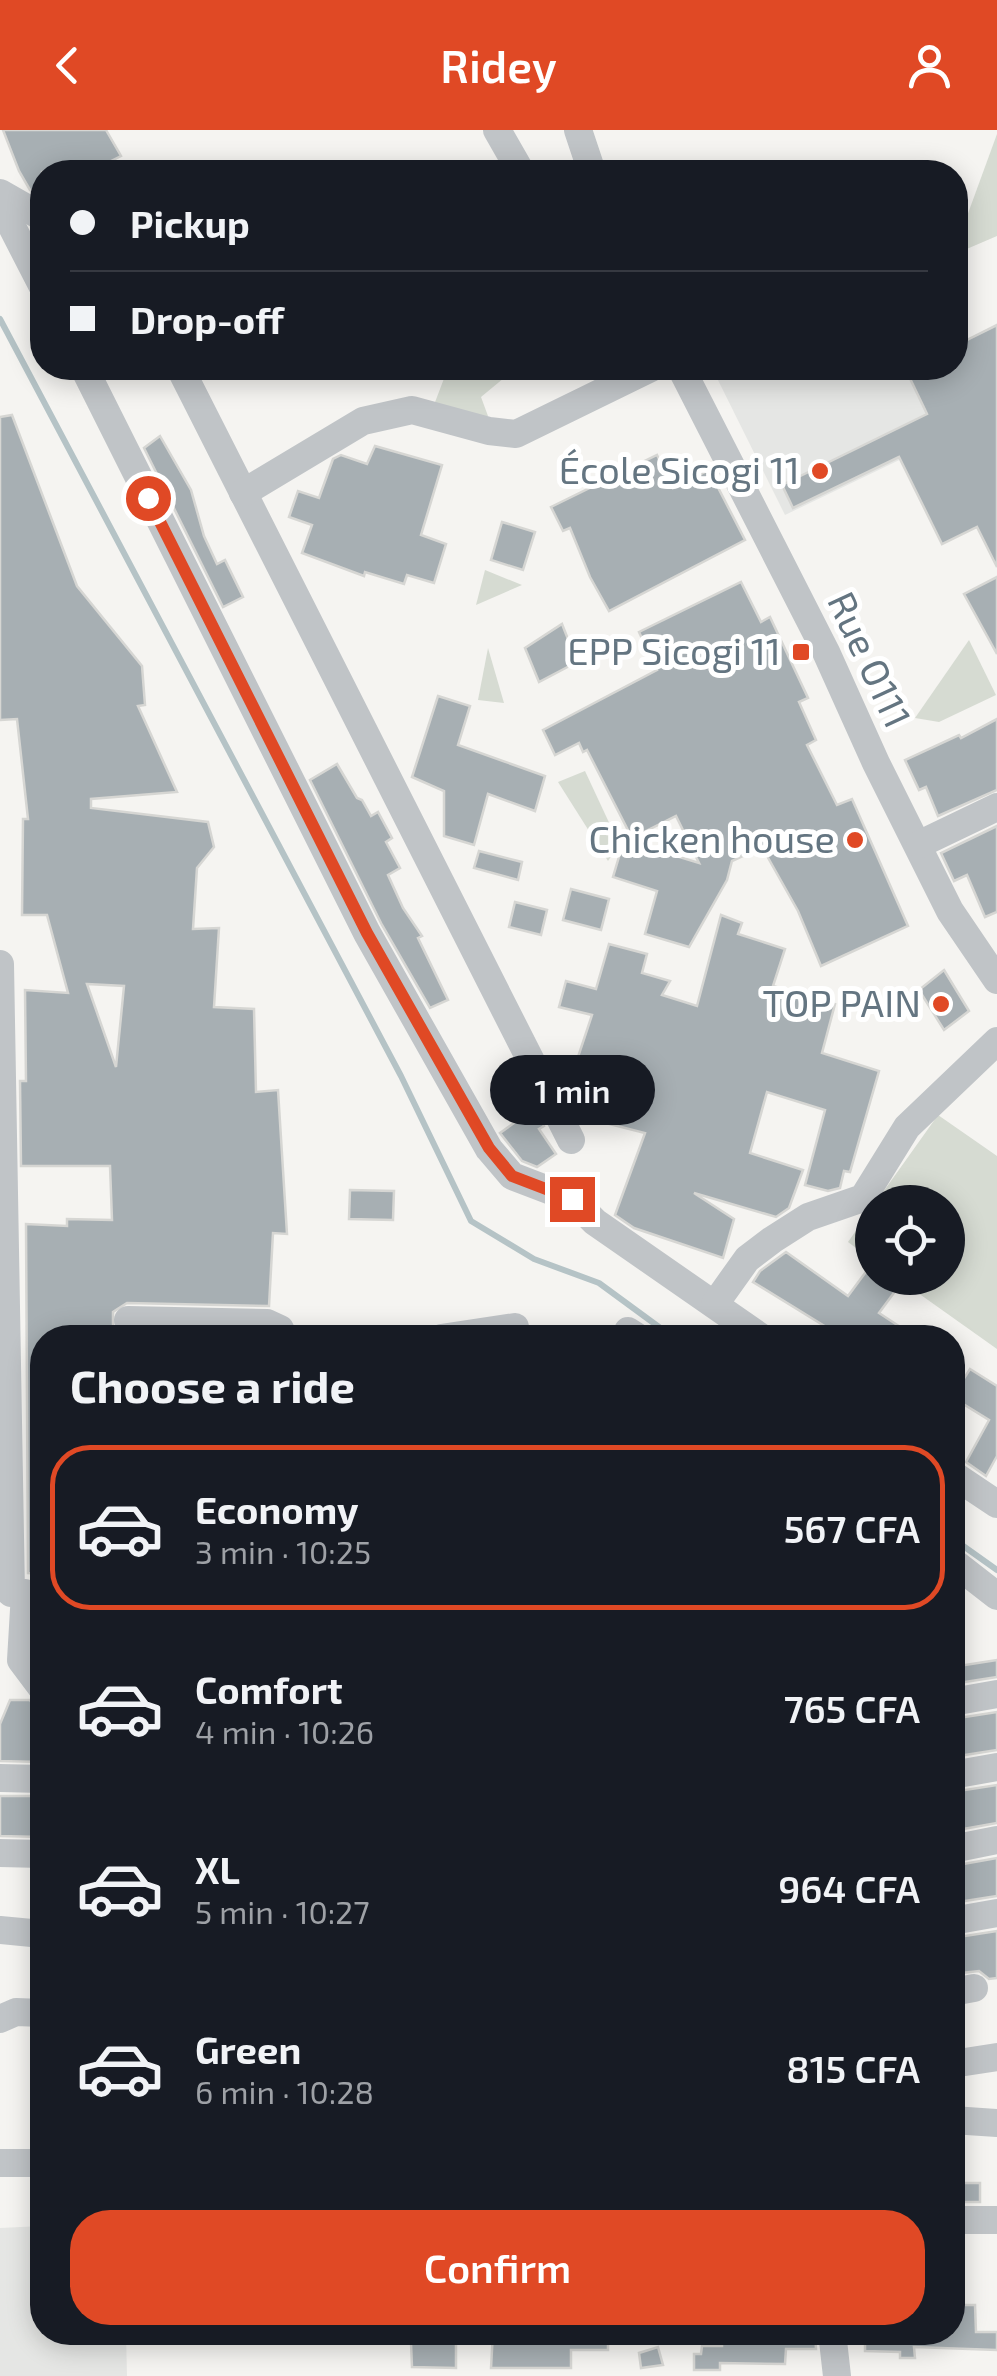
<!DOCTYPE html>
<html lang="en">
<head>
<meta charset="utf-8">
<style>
  :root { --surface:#171b24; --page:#242831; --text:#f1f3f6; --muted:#9ea1a6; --line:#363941; --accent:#e04925 }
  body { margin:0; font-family:"Exo 2",sans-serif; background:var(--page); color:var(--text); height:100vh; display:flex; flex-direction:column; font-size:38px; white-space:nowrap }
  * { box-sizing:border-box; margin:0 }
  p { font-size:32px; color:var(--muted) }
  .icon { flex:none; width:55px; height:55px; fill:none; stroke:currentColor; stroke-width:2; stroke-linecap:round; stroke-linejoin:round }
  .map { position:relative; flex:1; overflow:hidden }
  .sheet { position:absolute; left:30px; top:1195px; width:935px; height:1020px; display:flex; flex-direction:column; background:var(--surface); border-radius:40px; box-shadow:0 5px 25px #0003 }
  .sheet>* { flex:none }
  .hud { position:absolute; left:30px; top:30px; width:938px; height:220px; border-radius:40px; box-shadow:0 5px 25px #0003; display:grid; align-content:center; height:220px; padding:0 40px; background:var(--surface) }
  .controls { position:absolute; left:855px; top:1055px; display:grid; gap:20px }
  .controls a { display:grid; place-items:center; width:110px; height:110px; border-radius:50%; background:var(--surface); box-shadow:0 5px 25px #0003; font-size:50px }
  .end { position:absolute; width:45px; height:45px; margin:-22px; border:12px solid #e04925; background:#fff; box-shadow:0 0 0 5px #fff }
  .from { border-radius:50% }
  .bubble { position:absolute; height:70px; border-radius:35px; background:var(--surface); box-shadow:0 5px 25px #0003; font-size:32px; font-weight:600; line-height:70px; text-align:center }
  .hud b { display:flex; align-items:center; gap:35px; height:95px; font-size:38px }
  .hud b+b { border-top:2px solid var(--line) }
  .hud i { width:25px; height:25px; background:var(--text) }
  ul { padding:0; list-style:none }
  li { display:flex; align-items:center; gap:30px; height:165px; margin:0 20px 15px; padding:0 20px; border:5px solid transparent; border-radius:40px }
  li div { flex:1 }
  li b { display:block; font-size:38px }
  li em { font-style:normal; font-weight:600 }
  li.on { border-color:var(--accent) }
  li>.icon { width:90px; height:90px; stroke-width:1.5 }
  h2 { padding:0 40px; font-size:45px; line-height:120px }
  .button { display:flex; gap:20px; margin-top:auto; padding:20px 40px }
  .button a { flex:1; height:115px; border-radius:40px; background:var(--accent); color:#fff; font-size:40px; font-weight:600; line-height:115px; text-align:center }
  header { display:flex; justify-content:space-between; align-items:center; height:130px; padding:0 40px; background:var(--accent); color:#fff; font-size:45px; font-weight:600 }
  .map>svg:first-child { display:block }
  .built { fill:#e5e6e4 }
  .green { fill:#d6dbd2 }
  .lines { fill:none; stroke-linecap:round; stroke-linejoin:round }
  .stream { stroke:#b5c3c6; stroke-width:6 }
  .building { fill:#a7afb3; stroke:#d6d6d3; stroke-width:2.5; fill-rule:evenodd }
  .minor { stroke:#c0c4c7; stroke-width:28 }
  .route { stroke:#e04925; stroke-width:12 }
  .poi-dot { fill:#e04925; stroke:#fff; stroke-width:4 }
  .labels { text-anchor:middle; stroke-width:10; stroke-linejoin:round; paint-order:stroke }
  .poi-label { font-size:38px; fill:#647581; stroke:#fff; text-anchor:end }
  .street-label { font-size:38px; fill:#647581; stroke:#fff }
</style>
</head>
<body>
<header><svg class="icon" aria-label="back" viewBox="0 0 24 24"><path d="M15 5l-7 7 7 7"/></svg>Ridey<svg class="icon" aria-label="person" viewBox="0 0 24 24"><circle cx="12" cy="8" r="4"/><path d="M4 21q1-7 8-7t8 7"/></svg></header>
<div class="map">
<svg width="997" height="2246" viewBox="0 0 997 2246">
  <rect width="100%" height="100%" fill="#f5f4f1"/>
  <g class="built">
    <polygon points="712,238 939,238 968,297 785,385"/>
    <polygon points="42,2096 42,2202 126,2203 127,2246 0,2246 0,2098"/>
  </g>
  <g class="green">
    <polygon points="997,4 997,106 955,124 955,119"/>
    <polygon points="448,238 516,238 481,267 488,286 429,288"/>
    <polygon points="485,440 522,455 476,475"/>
    <polygon points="969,510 996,565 939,592 915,588"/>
    <polygon points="488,518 504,573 478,570"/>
    <polygon points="585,641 619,714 608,731 558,652"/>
    <polygon points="938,985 997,1026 997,1219 897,1148 948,1148 948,1072 876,1072"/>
    <polygon points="872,1078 872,1130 848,1112"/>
  </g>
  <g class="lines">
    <g class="stream">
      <polyline points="0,189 401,946 471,1091 534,1129 599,1153 674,1208"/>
      <polyline points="952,1408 997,1440"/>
    </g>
  </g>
  <g class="building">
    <polygon points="3,0 106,0 121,26 89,42 42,42 42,67 30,60 19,41"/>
    <polygon points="997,195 997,437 977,397 942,414 899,327 793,378 782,355 927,284 905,238 955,238 955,216"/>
    <path d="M12 285 77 456 142 536 145 575 138 576 177 662 91 669V678L208 692 214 717 197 738 193 799 219 798 214 877 254 879 256 962 278 960 287 1104 273 1103 269 1176 127 1173 113 1182V1207L42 1208V1444L28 1443 26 1094 67 1096V1089L112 1090 110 1036H21L20 951H26L25 860 68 863 47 785H22L23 689H28L17 589 0 590V287ZM87 854 124 856 116 937Z"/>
    <polygon points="160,306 191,360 204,406 217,434 225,430 243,467 223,477 144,318"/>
    <polygon points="375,316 442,335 421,405 446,414 434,453 407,445 404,454 365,442 364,446 302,423 312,395 289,387 298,361 319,368 333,329 341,325 367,334"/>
    <polygon points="657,325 673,358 709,340 745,410 609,481 590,447 570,398 563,401 551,377"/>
    <polygon points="502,392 535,402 523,440 491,430"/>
    <polygon points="997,447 997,524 964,464"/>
    <polygon points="741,452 761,492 770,487 808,568 799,572 816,610 807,615 837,675 852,669 908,796 821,836 798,781 762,717 732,731 727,750 689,817 645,804 657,761 613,747 624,710 699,733 676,686 632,708 587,620 583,622 579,613 555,625 543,600 657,540 639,502"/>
    <polygon points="562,494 577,532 539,552 525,518"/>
    <polygon points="438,566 470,576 458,615 545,646 535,681 488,664 474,715 444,706 444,661 412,647"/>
    <polygon points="997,589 997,660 938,686 926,657 919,660 905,630 959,605 961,608"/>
    <polygon points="337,634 357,668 362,670 371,686 378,682 392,708 386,712 400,738 388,745 403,778 422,806 418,808 448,870 430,878 382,795 310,650"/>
    <polygon points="997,696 997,782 985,787 967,745 954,751 941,723"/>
    <polygon points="479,721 522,732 518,750 474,738"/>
    <polygon points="571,759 609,769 601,800 563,790"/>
    <polygon points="515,772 547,780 541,805 509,797"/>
    <polygon points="721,785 742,793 738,804 785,819 773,856 835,874 822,923 879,941 850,1042 844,1041 840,1058 828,1061 805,1055 825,980 767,962 750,1023 803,1040 789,1078 776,1087 694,1063 734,1089 723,1128 634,1098 615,1085 645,1003 598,991 606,959 571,948 592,885 559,877 566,851 596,859 609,814 647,824 642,843 670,851 662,865 697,876"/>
    <polygon points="944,840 969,881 944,900 919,860"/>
    <polygon points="535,978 544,996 539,999 556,1024 537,1037 522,1031 500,1003"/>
    <polygon points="350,1060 394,1061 393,1090 349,1089"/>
    <polygon points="786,1122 848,1166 868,1139 872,1148 880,1148 896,1160 879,1183 917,1208 844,1208 753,1152 760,1141"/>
    <polygon points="970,1239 997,1256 997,1326 986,1346 966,1332 989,1290 952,1267"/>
    <polygon points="997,1530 997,1547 952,1554 952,1537"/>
    <polygon points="10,1570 30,1570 34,1577 42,1577 42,1632 0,1631 0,1594"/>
    <polygon points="997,1582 997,1620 952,1627 952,1589"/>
    <polygon points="997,1655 997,1693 952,1701 952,1662"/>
    <polygon points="0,1666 42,1666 42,1707 0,1706"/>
    <polygon points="997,1728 997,1766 952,1773 952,1736"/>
    <polygon points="997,1801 997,1848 989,1849 979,1841 952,1844 952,1808"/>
    <rect x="959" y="2053" width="21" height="19"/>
    <polygon points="952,2175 975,2175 976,2202 997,2202 997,2220 914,2217 915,2228 900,2228 900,2222 865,2221 865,2203 952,2202"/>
    <polygon points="493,2202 608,2202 608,2220 571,2220 571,2238 491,2238"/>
    <polygon points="722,2202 815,2202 816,2219 786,2219 785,2234 720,2233 720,2240 694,2240 694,2224 701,2224 702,2216 722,2216"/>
    <polygon points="456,2212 456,2238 412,2237 411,2213"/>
    <polygon points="658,2217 663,2235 641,2238 639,2223"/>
  </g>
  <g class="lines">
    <g class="minor">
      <polyline points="497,0 521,42"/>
      <polyline points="578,0 592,42"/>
      <polyline points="0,63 42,87"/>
      <polyline points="0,82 9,91 42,155"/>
      <polyline points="84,238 367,803 489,1019 512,1046 572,1069 595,1092 762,1208"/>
      <polyline points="180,238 571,1010"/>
      <polyline points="681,238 826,522 876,633 950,781 997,850"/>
      <polyline points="243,363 363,291 412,280 489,301 516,304 651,238"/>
      <polyline points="920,714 997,677"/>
      <polyline points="0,834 11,1463"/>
      <polyline points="715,1174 747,1129 772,1110 808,1087 863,1068 907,997 997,911"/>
      <polyline points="128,1190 267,1193 280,1199 284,1208"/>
      <polyline points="628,1201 639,1208"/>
      <polyline points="441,1208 515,1197"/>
      <polyline points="952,1344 997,1374"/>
      <polyline points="952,1431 997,1466"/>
      <polyline points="25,1463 21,1530 42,1558"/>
      <polyline points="952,1572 997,1564"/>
      <polyline points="952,1645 997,1637"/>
      <polyline points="0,1648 42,1649"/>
      <polyline points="952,1719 997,1710"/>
      <polyline points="0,1723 42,1724"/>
      <polyline points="952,1791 997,1783"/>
      <polyline points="0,1800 42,1804"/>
      <polyline points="952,1862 974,1858"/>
      <polyline points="0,1889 16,1882 42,1883"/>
      <polyline points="952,1934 997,1927"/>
      <polyline points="952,1990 997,1993"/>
      <polyline points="0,2033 42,2033"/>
      <polyline points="952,2090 997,2090"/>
      <polyline points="832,2202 837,2246"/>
    </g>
  </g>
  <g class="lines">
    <polyline class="route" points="148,368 367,803 489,1018 512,1046 572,1069"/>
  </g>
  <g class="poi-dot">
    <circle cx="820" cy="341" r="10"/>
    <rect x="791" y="512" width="20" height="20" rx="5"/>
    <circle cx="855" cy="710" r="10"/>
    <circle cx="941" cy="874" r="10"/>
  </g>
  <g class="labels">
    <g class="poi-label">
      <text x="800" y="354">École Sicogi 11</text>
      <text x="781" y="535">EPP Sicogi 11</text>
      <text x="835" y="723">Chicken house</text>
      <text x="921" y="887">TOP PAIN</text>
    </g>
    <g class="street-label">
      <text transform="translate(869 530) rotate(65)" y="13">Rue O111</text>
    </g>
  </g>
</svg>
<div class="controls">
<a><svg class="icon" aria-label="locate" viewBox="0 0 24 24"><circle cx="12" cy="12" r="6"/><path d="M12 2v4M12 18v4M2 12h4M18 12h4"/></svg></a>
</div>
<i class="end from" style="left:148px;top:368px"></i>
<i class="end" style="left:572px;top:1069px"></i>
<div class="bubble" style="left:490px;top:925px;width:165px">1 min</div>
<div class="hud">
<b><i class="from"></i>Pickup</b>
<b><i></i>Drop-off</b>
</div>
<section class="sheet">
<h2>Choose a ride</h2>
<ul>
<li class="on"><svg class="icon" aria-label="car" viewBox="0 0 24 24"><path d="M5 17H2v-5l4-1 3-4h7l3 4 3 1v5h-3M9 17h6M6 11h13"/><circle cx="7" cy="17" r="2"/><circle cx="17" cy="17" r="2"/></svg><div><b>Economy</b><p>3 min · 10:25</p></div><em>567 CFA</em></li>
<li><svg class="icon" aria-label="car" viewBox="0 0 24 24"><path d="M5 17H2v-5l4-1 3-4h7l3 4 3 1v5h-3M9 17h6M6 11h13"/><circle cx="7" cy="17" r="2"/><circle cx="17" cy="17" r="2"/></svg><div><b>Comfort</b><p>4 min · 10:26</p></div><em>765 CFA</em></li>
<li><svg class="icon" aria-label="car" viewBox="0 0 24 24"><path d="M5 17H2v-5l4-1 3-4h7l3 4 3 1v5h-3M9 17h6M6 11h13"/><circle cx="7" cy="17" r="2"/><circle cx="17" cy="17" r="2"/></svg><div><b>XL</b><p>5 min · 10:27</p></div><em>964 CFA</em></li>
<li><svg class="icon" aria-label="car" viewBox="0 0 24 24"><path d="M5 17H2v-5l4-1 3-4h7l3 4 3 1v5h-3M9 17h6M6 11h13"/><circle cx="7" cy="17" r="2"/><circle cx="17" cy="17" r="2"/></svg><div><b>Green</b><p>6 min · 10:28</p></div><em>815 CFA</em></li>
</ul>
<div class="button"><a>Confirm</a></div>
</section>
</div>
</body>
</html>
